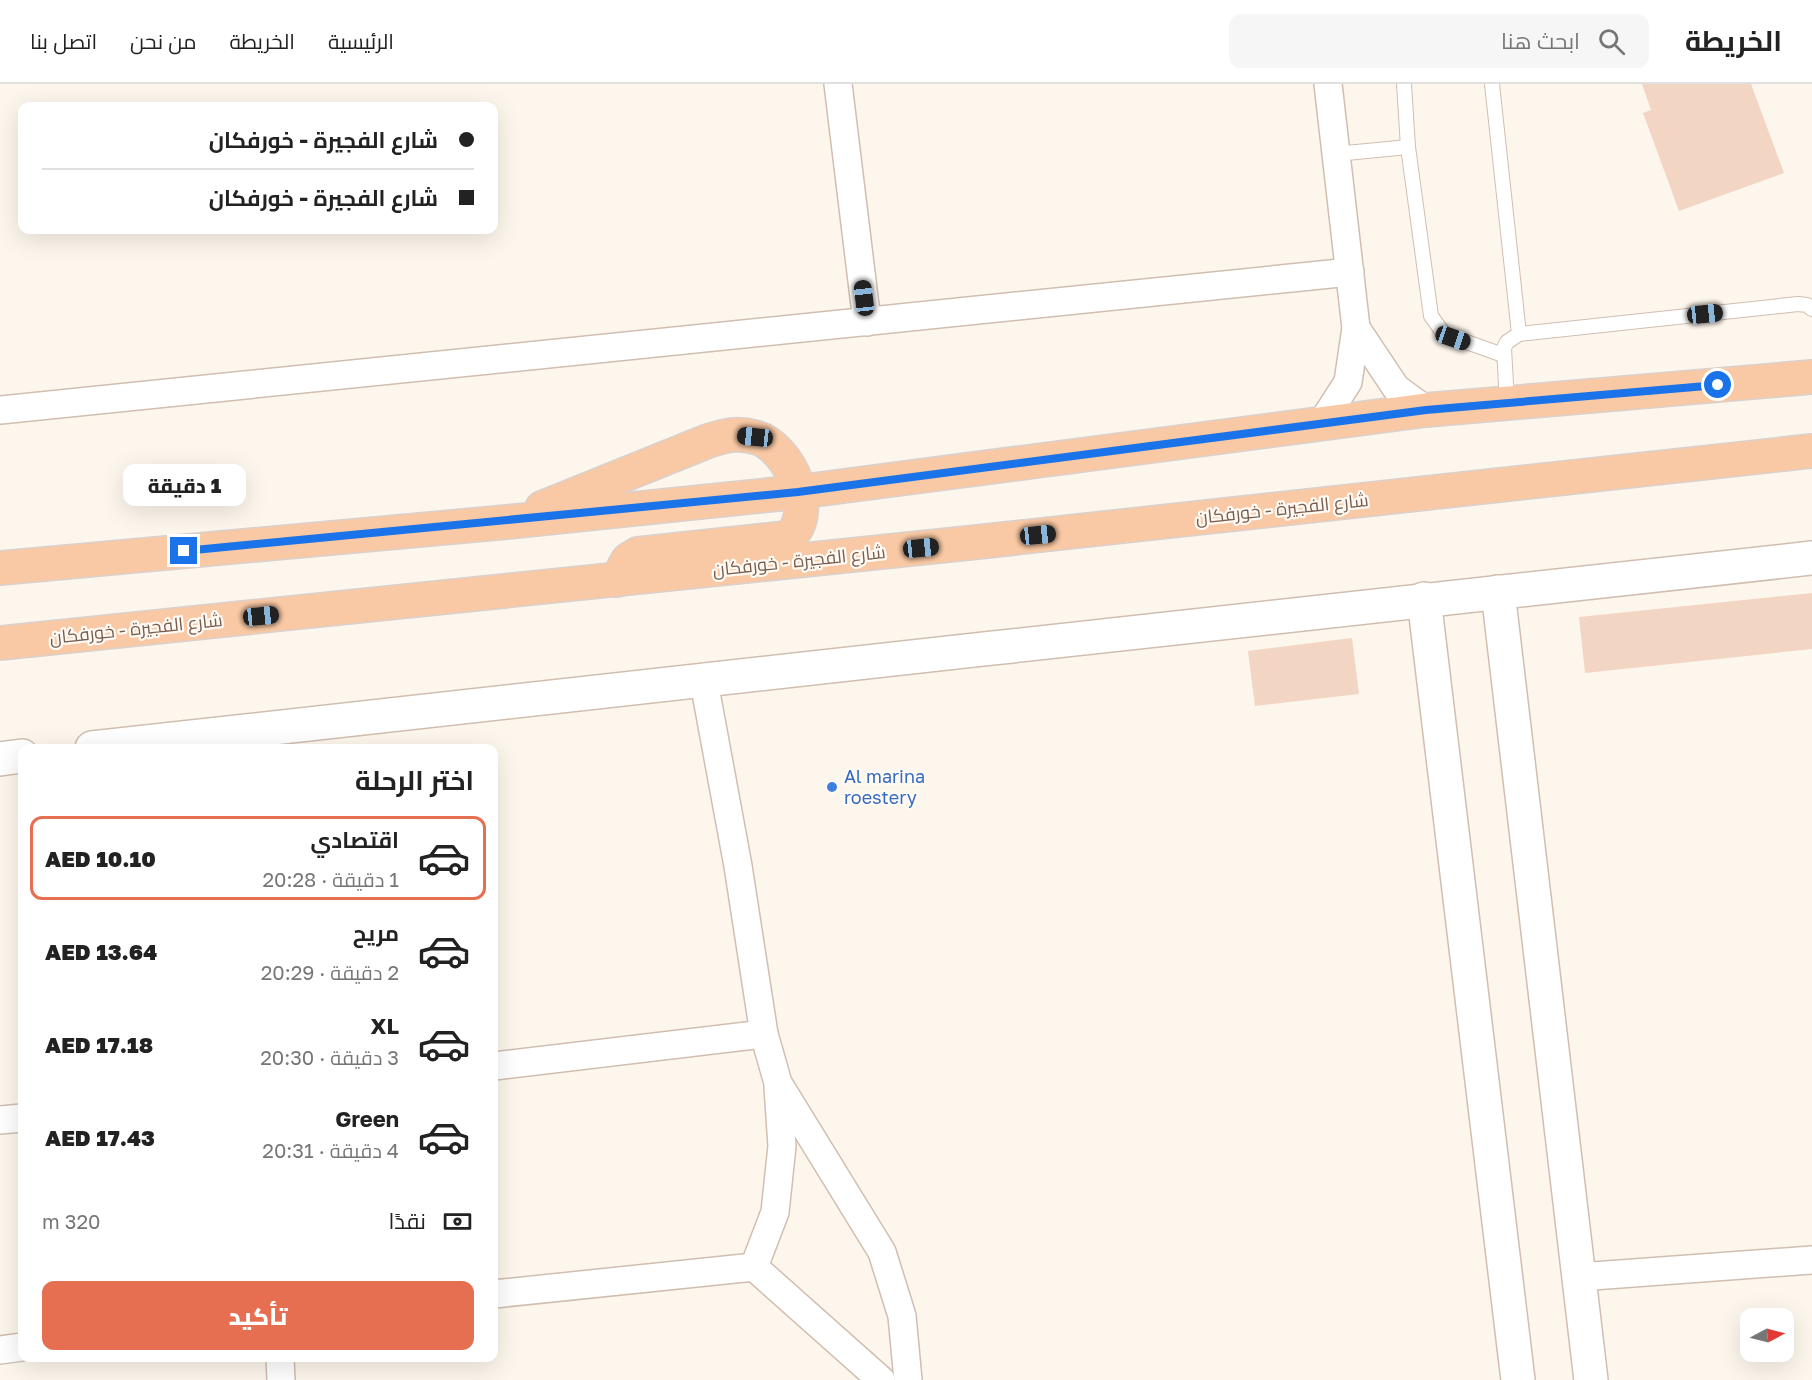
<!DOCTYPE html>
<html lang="ar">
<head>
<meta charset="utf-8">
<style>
  :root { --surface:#fff; --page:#f6f6f6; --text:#222; --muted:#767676; --line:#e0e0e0; --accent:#e76f51 }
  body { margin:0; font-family:"Golos Text",Cairo,sans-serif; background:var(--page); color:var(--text); direction:rtl; height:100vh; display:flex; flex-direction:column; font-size:22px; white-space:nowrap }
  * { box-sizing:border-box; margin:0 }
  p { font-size:20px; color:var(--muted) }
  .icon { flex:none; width:33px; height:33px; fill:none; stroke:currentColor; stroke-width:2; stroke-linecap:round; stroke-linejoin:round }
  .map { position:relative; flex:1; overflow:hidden; direction:ltr }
  .drawer { position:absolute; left:18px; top:660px; width:480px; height:618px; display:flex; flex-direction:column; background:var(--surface); border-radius:12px; box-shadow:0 6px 24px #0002; direction:rtl }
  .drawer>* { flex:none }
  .hud { position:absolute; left:18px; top:18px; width:480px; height:132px; border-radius:12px; box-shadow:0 6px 24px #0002; direction:rtl; display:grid; align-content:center; height:132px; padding:0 24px; background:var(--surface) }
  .needle { width:39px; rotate:83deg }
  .buttons { position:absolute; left:1740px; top:1224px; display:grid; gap:12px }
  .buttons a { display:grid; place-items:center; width:54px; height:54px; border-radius:12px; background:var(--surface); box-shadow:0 6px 24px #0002; font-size:30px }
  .end { position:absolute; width:27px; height:27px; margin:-14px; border:8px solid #1a73e8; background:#fff; box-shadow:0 0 0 3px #fff }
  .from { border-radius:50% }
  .bubble { position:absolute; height:42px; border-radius:12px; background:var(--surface); box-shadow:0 6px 24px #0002; font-size:20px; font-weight:800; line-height:42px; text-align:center; direction:rtl }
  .car { position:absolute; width:18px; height:36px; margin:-18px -9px; border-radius:8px; box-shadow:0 0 4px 2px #0007; background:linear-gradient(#222 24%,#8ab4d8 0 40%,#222 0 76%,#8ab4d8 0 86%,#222 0) }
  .hud b { display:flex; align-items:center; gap:21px; height:57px; font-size:22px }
  .hud b+b { border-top:2px solid var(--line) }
  .hud i { width:15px; height:15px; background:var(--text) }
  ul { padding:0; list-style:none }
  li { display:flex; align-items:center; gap:18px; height:84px; margin:0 12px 9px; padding:0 12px; border:3px solid transparent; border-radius:12px }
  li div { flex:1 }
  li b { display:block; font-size:22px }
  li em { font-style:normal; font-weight:800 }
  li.selected { border-color:var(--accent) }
  li>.icon { width:54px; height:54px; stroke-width:1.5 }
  h2 { padding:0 24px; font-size:27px; line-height:72px }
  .pay { display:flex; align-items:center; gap:15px; height:66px; padding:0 24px; font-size:22px }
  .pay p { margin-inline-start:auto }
  .button { display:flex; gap:12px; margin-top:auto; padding:12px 24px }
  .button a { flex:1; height:69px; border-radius:12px; background:var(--accent); color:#fff; font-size:24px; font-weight:800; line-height:69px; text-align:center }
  header { display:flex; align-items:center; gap:36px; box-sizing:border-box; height:84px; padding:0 30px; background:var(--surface); border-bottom:2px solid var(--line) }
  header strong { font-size:28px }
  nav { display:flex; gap:33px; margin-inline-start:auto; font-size:21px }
  .search { width:420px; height:54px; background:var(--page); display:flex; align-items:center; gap:15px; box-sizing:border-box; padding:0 21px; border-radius:12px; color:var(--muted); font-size:22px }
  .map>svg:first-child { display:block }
  .building { fill:#f3d5c3 }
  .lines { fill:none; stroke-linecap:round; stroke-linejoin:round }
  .service-casing { stroke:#d1beb0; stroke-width:16 }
  .minor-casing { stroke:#d1beb0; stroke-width:30 }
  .tertiary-casing { stroke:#d1beb0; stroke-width:36 }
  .trunk-casing { stroke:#dad1cd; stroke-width:36 }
  .service { stroke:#fff; stroke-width:14 }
  .minor { stroke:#fff; stroke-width:27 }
  .tertiary { stroke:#fff; stroke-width:33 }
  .trunk { stroke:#f9c8a4; stroke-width:33 }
  .route { stroke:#1a73e8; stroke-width:8 }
  .shop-dot { fill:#3f7fe0; stroke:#fffaf3; stroke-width:2 }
  .labels { text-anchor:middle; stroke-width:4.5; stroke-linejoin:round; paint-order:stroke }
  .street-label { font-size:18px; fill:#7a5c4d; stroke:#fffaf3 }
  .shop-label { font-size:18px; fill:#366cbe; stroke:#fffaf3; text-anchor:start }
</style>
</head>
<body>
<header>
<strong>الخريطة</strong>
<div class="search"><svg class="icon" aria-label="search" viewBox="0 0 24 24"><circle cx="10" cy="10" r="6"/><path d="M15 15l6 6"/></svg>ابحث هنا</div>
<nav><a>الرئيسية</a><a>الخريطة</a><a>من نحن</a><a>اتصل بنا</a></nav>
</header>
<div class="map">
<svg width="1812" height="1296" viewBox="0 0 1812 1296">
  <rect width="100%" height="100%" fill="#fdf6ec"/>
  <g class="building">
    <polygon points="1642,0 1751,0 1784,89 1679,127 1643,29 1651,26"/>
    <polygon points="1812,509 1812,565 1585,589 1579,533"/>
    <polygon points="1352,554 1359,610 1255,622 1248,567"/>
  </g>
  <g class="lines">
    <defs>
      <g id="service">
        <polyline points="1404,0 1408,63 1431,232 1444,250 1503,271"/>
        <polyline points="1492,0 1519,250"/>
        <polyline points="1336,70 1408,63"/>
        <polyline points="1507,319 1504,264 1507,258 1519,250 1798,220 1807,221 1812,225"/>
      </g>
      <g id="minor">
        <polyline points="838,0 867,238"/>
        <polyline points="1356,244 1396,304 1426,326"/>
        <polyline points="0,326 1350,188"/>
        <polyline points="1321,340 1348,298 1356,244 1328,0"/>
        <polyline points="704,598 738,782 764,950 778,999 882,1168 902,1232 908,1296"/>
        <polyline points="494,982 764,950"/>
        <polyline points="0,1036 22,1034"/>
        <polyline points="754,1183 775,1128 782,1062 778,1003"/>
        <polyline points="1579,1193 1812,1176"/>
        <polyline points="494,1210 754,1183 881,1296"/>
        <polyline points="0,1266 22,1263"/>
        <polyline points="280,1274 281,1296"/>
      </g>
      <g id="tertiary">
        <polyline points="1498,508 1591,1296"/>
        <polyline points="1424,515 1518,1296"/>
        <path d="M92 664C666 602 1238 535 1812 474"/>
        <polyline points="0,675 22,672"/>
      </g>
      <g id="trunk">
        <path d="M542 424 708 357C723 352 737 348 754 353 790 361 820 432 787 454L638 470 628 476 617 496"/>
        <polyline points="0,484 507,438 798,408 1426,326 1812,293"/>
        <polyline points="0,559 968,459 1812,367"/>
      </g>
    </defs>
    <use href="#service" class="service-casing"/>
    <use href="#minor" class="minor-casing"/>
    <use href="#tertiary" class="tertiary-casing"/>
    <use href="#trunk" class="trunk-casing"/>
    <use href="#service" class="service"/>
    <use href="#minor" class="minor"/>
    <use href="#tertiary" class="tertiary"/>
    <use href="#trunk" class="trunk"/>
  </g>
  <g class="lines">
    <polyline class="route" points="184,467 798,408 1426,326 1718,301"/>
  </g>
  <circle class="shop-dot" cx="832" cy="703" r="6"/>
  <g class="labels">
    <g class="street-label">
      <text transform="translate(1282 425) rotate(-6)" y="6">شارع الفجيرة - خورفكان</text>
      <text transform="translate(799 477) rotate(-6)" y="6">شارع الفجيرة - خورفكان</text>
      <text transform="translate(136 545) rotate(-6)" y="6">شارع الفجيرة - خورفكان</text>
    </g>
    <g class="shop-label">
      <text x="844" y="699">Al marina<tspan x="844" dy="21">roestery</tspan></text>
    </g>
  </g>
</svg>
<div class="buttons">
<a><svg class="needle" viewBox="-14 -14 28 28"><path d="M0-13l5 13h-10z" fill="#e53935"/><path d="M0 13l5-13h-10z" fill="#767676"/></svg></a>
</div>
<i class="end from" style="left:1718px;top:301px"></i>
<i class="end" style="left:184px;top:467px"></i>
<div class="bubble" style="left:123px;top:380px;width:123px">1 دقيقة</div>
<i class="car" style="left:864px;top:214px;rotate:353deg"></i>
<i class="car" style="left:1705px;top:230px;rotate:84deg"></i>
<i class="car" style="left:1453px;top:254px;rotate:109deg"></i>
<i class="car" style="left:755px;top:353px;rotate:276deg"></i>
<i class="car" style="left:1038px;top:451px;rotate:84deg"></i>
<i class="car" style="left:921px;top:464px;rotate:84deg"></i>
<i class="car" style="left:261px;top:532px;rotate:84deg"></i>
<div class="hud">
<b><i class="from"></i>شارع الفجيرة - خورفكان</b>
<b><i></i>شارع الفجيرة - خورفكان</b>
</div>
<section class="drawer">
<h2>اختر الرحلة</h2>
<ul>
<li class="selected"><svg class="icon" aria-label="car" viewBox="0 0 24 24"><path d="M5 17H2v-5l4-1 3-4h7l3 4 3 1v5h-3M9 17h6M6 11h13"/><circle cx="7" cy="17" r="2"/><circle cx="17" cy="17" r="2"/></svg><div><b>اقتصادي</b><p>1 دقيقة · 20:28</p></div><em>AED 10.10</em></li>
<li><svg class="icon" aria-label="car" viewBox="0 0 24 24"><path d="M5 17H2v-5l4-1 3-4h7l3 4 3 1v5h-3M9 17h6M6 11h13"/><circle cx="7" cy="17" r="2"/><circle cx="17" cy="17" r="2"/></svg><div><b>مريح</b><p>2 دقيقة · 20:29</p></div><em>AED 13.64</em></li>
<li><svg class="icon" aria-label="car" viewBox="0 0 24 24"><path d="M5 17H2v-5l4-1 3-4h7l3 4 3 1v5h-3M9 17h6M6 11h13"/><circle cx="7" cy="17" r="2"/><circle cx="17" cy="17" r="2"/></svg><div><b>XL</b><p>3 دقيقة · 20:30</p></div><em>AED 17.18</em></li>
<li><svg class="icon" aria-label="car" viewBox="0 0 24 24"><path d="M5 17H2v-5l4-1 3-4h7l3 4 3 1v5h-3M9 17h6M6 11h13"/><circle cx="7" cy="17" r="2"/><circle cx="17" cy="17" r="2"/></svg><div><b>Green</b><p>4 دقيقة · 20:31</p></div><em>AED 17.43</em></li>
</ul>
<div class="pay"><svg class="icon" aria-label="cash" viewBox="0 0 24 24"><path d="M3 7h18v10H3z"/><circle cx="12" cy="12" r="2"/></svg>نقدًا<p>320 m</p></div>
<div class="button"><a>تأكيد</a></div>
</section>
</div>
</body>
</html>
